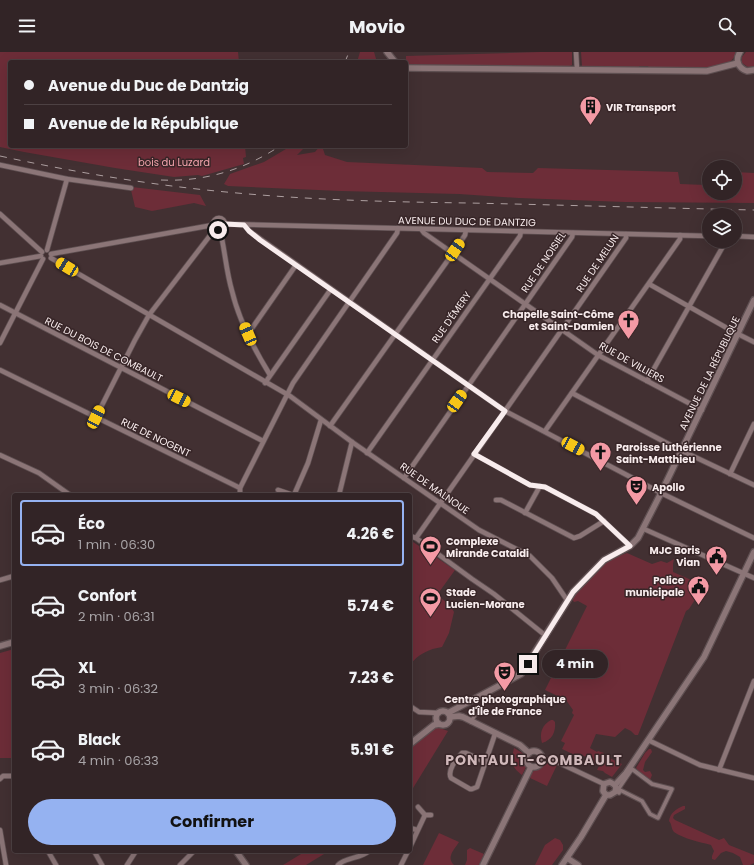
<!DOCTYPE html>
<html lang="fr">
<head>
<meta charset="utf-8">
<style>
  :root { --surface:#322426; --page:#3d3032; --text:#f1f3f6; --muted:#a8a4a7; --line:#4d4143; --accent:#95b2f1 }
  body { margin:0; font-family:Poppins,sans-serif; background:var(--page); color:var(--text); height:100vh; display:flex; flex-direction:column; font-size:15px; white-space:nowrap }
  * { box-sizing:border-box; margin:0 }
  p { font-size:13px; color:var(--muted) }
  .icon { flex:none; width:22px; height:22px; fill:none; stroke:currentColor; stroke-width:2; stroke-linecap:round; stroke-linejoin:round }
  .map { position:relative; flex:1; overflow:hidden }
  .side { position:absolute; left:12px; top:441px; width:400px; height:360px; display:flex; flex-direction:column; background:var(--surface); border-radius:4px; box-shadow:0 4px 16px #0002,0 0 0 1px var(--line) }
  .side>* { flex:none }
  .banner { position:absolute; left:8px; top:8px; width:400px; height:88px; border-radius:4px; box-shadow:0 4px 16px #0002,0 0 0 1px var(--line); display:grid; align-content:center; height:88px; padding:0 16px; background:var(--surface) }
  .controls { position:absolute; left:702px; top:108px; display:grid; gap:8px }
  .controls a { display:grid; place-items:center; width:40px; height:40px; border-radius:50%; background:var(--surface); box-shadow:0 4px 16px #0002,0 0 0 1px var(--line); font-size:20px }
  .end { position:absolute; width:18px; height:18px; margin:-9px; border:5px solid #f8eced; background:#111; box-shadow:0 0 0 2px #111 }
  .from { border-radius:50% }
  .bubble { position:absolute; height:28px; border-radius:14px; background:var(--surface); box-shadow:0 4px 16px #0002,0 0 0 1px var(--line); font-size:13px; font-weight:700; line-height:28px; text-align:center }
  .car { position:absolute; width:12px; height:24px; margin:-12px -6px; border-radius:5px; box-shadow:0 0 3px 1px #0007; background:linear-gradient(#f5c518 24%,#345 0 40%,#f5c518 0 76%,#345 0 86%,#f5c518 0) }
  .banner b { display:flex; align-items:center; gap:14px; height:38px; font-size:15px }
  .banner b+b { border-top:1px solid var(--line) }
  .banner i { width:10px; height:10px; background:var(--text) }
  ul { padding:7px 0 0; list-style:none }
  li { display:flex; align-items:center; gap:12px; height:66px; margin:0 8px 6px; padding:0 8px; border:2px solid transparent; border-radius:4px }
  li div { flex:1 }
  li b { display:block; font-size:15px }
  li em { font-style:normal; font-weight:700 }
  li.current { border-color:var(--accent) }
  li>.icon { width:36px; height:36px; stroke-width:1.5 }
  .action { display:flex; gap:8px; margin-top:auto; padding:8px 16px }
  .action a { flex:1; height:46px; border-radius:24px; background:var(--accent); color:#111; font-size:16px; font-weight:700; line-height:46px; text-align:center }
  header { display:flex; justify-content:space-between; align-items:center; height:52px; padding:0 16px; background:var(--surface); font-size:18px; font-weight:700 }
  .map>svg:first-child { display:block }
  .green { fill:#6d2d38 }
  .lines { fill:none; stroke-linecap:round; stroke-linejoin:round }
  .pedestrian-casing { stroke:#5e4f51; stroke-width:5.5 }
  .minor-casing { stroke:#5e4f51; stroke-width:6 }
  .tertiary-casing { stroke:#5e4f51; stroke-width:8 }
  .pedestrian { stroke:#8b7577; stroke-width:3.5 }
  .minor { stroke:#8b7577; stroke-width:4.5 }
  .tertiary { stroke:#8b7577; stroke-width:5.5 }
  .rail { stroke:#ad9fa0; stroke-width:1; stroke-dasharray:7 7; stroke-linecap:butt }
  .route { stroke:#f8eced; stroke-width:5 }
  .labels { text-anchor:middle; stroke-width:3; stroke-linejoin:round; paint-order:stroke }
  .poi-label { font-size:10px; font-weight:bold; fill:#f8eced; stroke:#382628; text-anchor:start }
  .park-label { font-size:10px; fill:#f6a5ae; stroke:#382628 }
  .street-label { font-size:10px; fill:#f8eced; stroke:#382628 }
  .district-label { font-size:14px; font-weight:bold; letter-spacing:1px; fill:#d1b9bb; stroke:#382628 }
</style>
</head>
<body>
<header><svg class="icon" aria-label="menu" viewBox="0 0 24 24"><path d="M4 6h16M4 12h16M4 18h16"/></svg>Movio<svg class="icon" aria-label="search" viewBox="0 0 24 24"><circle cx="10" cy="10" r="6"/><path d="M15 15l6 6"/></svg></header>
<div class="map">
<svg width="754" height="813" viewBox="0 0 754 813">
  <rect width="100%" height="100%" fill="#423032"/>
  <g class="green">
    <polygon points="0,0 238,0 239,10 10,10 10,94 245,94 246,105 243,106 244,112 202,124 198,123 174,125 115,116 24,100 0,95"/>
    <polygon points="360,0 374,0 377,10 357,10"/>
    <polygon points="540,0 572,0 572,13 567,15 406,13 406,4"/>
    <polygon points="581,0 735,0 736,3 730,10 709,16 649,16 648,14 639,14 639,16 586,15 582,14"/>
    <polygon points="746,0 754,0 754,14 748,15 742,11 742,5"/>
    <polygon points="291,94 306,94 297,103 315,100 320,94 322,94 325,103 347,110 482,116 487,120 533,121 538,116 678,120 680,132 706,133 706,120 709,119 709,141 735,141 735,120 754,121 754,151 625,150 519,146 459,142 341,139 228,134 224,132 230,122 264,110"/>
    <polygon points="132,135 200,143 206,154 194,151 152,159 135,155 131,138"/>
    <path d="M410 488 455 518 437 543 450 553 454 560 449 581 442 595C429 597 418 602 410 613Z"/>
    <path d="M627 501 652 512 661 509 667 511 674 507 673 512V520L696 530 697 534 694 544 696 546 689 557 686 559 638 683H635L631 679 625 676 615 685 596 682 590 696 597 700 598 699 604 701 603 703 622 712 612 725 605 721 603 719 597 718 599 714 587 709 588 706 582 703 581 706 562 697 565 691 561 689 574 663 572 661 573 658 566 648 545 638 587 554 578 549 574 550 572 547C581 535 596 517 610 508 615 505 622 503 627 501Z"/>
    <polygon points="14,597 14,706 0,706 0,601"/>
    <path d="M551 668H553L555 670C556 680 552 688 542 691 539 681 542 673 551 668Z"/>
    <polygon points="437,675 448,679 410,741 410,695 434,676"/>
    <path d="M514 696 524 702 523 708 526 715 522 723C510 714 511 709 514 696Z"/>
    <polygon points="649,697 651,697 652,700 645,710 643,718 645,720 650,719 652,723 650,728 641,724 636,716 645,701"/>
    <polygon points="546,710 557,713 547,734 530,726 532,720 541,715"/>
    <path d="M683 754H685V757L674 763 673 766 675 768 719 788 724 786 729 793 754 803V811L750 813H743L740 805 733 801 726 799 721 801 715 808 712 807V804L714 799 711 793C700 790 684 787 674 780 671 777 672 772 669 769 670 761 676 757 683 754Z"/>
    <path d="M439 781 459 790C454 798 446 805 454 813H423Z"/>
    <polygon points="555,786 560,788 563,793 563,798 552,813 535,813 545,793"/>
    <polygon points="470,796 484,802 479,813 465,813 467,808 467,798"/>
    <polygon points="306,799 329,799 306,813 283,813"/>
  </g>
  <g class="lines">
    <defs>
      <g id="pedestrian">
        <polyline points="471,670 475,663 484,658"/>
        <polygon points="632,717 652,732 672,737 658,766 650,762 642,749 620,738 619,741 617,739"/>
      </g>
      <g id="minor">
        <polyline points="576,0 577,17"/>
        <polyline points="0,113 67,127 131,136"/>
        <polyline points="0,162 42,200"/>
        <circle cx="219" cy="172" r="6"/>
        <polyline points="225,172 709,184"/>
        <polyline points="245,173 249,179 505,359 661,441 754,486"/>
        <polyline points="421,177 424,181 598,303 702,358"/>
        <path d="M220 178C225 198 226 219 232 239 239 269 254 297 270 323"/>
        <polyline points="735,184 754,185"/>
        <polyline points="47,198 67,127"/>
        <polyline points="51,202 213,173"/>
        <polyline points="51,206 290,344 352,390 479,478 530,504 552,526 567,548"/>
        <polyline points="0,211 41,204"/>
        <polyline points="649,232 734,280 754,290"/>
        <polyline points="0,253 263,389"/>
        <polyline points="248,282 296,213"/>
        <polyline points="0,291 43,207"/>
        <polyline points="0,318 240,436"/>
        <polyline points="647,329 726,189"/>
        <polyline points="265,331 331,237"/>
        <polyline points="572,341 678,397 754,433"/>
        <polyline points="96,365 135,288 149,263 215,177"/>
        <polyline points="330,374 453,201 465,183 466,178"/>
        <polyline points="545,379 680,187 680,183"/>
        <polyline points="367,401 520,184 521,179"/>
        <polyline points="474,402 530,433 545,435 596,462 630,494"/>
        <polyline points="0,403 39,421 70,443"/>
        <polyline points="730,422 754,372"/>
        <polyline points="404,426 572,185 573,181"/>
        <polyline points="278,438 293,443"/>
        <polyline points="240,443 240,436 293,331 397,181 398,176"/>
        <polyline points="294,443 308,411 321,368"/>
        <polyline points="339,443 352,390"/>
        <polyline points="496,448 501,448 574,486 580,484 604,469"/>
        <polyline points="525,461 540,434"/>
        <polyline points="644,477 754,526"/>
        <polyline points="410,484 416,486 472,527 494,542 546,584"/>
        <polyline points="416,486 626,186 626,182"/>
        <polyline points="0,528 14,524"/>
        <polyline points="410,654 419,660 439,661"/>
        <polyline points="648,688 700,713 754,726"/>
        <polyline points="542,707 553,708 604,732"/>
        <path d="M485 710 466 701H462C456 707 447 719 451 726L470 737H472L477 735 495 682"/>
        <polyline points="719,718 754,629"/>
        <polyline points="0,727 3,724 14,724"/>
        <polyline points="418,755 425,763 431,763"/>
        <polyline points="410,776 417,778"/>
        <polyline points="0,778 6,813"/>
        <polyline points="410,795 425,763"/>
        <polyline points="48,799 56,813"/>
        <polyline points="94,799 102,813"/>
        <polyline points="127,813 136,799"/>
        <polyline points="180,813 194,799"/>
        <path d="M338 813C346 805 360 807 369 799"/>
        <polyline points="401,813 408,799"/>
      </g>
      <g id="tertiary">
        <polyline points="387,0 395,10"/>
        <path d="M740 0C735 8 738 16 747 19L754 18"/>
        <polyline points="406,16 707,19 738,11"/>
        <polyline points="0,594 14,590"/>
        <circle cx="443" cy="666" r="7"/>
        <polyline points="448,661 521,622 573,540 604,508 630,494 638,486 661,441 754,248"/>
        <polyline points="450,665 459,664 463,665 520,693 529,701"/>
        <polyline points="410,692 434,673 439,672"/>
        <circle cx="534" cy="707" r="8"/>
        <polyline points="615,733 626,721 704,605 754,500"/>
        <polyline points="606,743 603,739 604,732 610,730 615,733"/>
        <polyline points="606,743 610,743 615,740 616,736 615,733"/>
        <polyline points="236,799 246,813"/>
        <polyline points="567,806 578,813"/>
        <polyline points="483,813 531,715"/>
        <polyline points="562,813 581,785 606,743"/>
      </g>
    </defs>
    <use href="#pedestrian" class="pedestrian-casing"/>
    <use href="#minor" class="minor-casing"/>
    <use href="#tertiary" class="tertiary-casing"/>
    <use href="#pedestrian" class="pedestrian"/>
    <use href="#minor" class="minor"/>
    <use href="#tertiary" class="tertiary"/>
    <g class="rail">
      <polyline points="345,10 349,0"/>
      <path d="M0 104C78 121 157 134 237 141 314 148 391 150 469 151 564 153 659 156 754 158"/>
      <path d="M161 128C204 130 244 118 280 94"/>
    </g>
  </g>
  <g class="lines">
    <polyline class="route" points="218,178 223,177 225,172 244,173 249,179 260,188 505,359 474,402 530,433 545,435 596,462 630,494 604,508 573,540 528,612"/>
  </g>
  <defs>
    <symbol id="building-pin" viewBox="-11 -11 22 30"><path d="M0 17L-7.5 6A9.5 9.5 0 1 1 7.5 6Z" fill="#f49aa5" stroke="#382628"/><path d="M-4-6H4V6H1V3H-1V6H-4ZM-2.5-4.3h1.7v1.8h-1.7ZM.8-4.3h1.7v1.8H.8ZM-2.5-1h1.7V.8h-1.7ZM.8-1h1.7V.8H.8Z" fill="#111"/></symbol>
    <symbol id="church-pin" viewBox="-11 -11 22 30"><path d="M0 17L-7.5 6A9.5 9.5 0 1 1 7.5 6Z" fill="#f49aa5" stroke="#382628"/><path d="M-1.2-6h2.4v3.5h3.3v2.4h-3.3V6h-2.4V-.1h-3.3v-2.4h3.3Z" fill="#111"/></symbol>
    <symbol id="theatre-pin" viewBox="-11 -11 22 30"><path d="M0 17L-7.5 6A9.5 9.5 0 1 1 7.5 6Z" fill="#f49aa5" stroke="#382628"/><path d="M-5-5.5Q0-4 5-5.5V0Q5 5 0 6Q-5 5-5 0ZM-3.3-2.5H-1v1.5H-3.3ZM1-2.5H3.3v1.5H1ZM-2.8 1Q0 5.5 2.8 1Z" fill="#111"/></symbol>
    <symbol id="stadium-pin" viewBox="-11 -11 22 30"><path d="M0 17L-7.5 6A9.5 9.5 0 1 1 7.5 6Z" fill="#f49aa5" stroke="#382628"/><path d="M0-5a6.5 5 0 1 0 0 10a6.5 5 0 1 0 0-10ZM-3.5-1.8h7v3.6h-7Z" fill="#111"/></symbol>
    <symbol id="civic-pin" viewBox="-11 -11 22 30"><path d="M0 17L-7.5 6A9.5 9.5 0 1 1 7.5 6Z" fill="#f49aa5" stroke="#382628"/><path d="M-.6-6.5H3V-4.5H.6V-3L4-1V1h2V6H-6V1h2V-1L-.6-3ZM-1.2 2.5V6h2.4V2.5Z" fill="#111"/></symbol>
  </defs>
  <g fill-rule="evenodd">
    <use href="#building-pin" x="578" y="42" width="25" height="34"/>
    <use href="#church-pin" x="616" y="256" width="25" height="34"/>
    <use href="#church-pin" x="588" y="388" width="25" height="34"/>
    <use href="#theatre-pin" x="624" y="422" width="25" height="34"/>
    <use href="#stadium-pin" x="418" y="482" width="25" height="34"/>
    <use href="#civic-pin" x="704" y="492" width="25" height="34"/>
    <use href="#civic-pin" x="686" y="522" width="25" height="34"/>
    <use href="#stadium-pin" x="418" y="534" width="25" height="34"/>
    <use href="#theatre-pin" x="492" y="608" width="25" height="34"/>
  </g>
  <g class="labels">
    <g class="poi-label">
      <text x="606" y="59">VIR Transport</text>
      <text x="614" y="266" text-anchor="end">Chapelle Saint-Côme<tspan x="614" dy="12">et Saint-Damien</tspan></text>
      <text x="616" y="399">Paroisse luthérienne<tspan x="616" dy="12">Saint-Matthieu</tspan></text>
      <text x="652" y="439">Apollo</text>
      <text x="446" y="493">Complexe<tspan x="446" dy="12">Mirande Cataldi</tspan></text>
      <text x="700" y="502" text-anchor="end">MJC Boris<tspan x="700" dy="12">Vian</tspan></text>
      <text x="684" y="532" text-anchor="end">Police<tspan x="684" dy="12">municipale</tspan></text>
      <text x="446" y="544">Stade<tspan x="446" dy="12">Lucien-Morane</tspan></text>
      <text x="505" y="651" text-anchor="middle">Centre photographique<tspan x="505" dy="12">d'Île de France</tspan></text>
    </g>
    <g class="park-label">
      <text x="174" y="114">bois du Luzard</text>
    </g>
    <g class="street-label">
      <text transform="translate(467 169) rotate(1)" y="4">AVENUE DU DUC DE DANTZIG</text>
      <text transform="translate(543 210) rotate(-56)" y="4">RUE DE NOISIEL</text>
      <text transform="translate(597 211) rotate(-56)" y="4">RUE DE MELUN</text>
      <text transform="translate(451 265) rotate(-55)" y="4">RUE D'ÉMERY</text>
      <text transform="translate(104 297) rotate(27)" y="4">RUE DU BOIS DE COMBAULT</text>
      <text transform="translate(632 310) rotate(29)" y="4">RUE DE VILLIERS</text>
      <text transform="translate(709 321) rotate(-64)" y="4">AVENUE DE LA RÉPUBLIQUE</text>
      <text transform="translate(156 385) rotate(26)" y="4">RUE DE NOGENT</text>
      <text transform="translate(435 436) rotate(35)" y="4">RUE DE MALNOUE</text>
    </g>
    <g class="district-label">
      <text x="534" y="713">PONTAULT-COMBAULT</text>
    </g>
  </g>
</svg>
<div class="controls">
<a><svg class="icon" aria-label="locate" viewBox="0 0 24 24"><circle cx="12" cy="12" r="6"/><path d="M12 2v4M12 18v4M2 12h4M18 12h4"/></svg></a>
<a><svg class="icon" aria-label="layers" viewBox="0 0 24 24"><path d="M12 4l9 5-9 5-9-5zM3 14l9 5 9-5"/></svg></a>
</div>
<i class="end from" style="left:218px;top:178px"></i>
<i class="end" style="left:528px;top:612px"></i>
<div class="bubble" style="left:542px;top:598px;width:66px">4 min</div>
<i class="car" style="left:455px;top:198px;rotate:34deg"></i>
<i class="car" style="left:67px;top:215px;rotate:301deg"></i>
<i class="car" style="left:248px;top:282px;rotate:337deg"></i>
<i class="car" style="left:179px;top:346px;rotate:117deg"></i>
<i class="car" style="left:457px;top:349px;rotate:35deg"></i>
<i class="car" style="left:96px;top:365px;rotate:26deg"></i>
<i class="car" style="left:573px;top:394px;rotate:118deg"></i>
<div class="banner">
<b><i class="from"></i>Avenue du Duc de Dantzig</b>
<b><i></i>Avenue de la République</b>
</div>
<section class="side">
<ul>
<li class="current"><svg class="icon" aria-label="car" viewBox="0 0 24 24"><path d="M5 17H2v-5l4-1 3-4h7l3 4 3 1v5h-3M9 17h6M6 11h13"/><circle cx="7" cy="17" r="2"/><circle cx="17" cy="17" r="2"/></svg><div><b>Éco</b><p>1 min · 06:30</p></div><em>4.26 €</em></li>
<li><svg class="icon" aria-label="car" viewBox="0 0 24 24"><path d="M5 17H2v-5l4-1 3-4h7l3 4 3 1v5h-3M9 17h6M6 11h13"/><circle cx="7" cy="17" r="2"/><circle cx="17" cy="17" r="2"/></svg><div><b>Confort</b><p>2 min · 06:31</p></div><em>5.74 €</em></li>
<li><svg class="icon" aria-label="car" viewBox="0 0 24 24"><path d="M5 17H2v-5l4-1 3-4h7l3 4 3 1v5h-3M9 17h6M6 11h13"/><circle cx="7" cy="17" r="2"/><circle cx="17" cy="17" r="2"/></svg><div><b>XL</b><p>3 min · 06:32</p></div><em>7.23 €</em></li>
<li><svg class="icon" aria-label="car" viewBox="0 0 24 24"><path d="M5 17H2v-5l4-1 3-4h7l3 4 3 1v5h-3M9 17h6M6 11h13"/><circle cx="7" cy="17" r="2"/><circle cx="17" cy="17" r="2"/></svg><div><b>Black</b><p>4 min · 06:33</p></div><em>5.91 €</em></li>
</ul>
<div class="action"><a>Confirmer</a></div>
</section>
</div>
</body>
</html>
